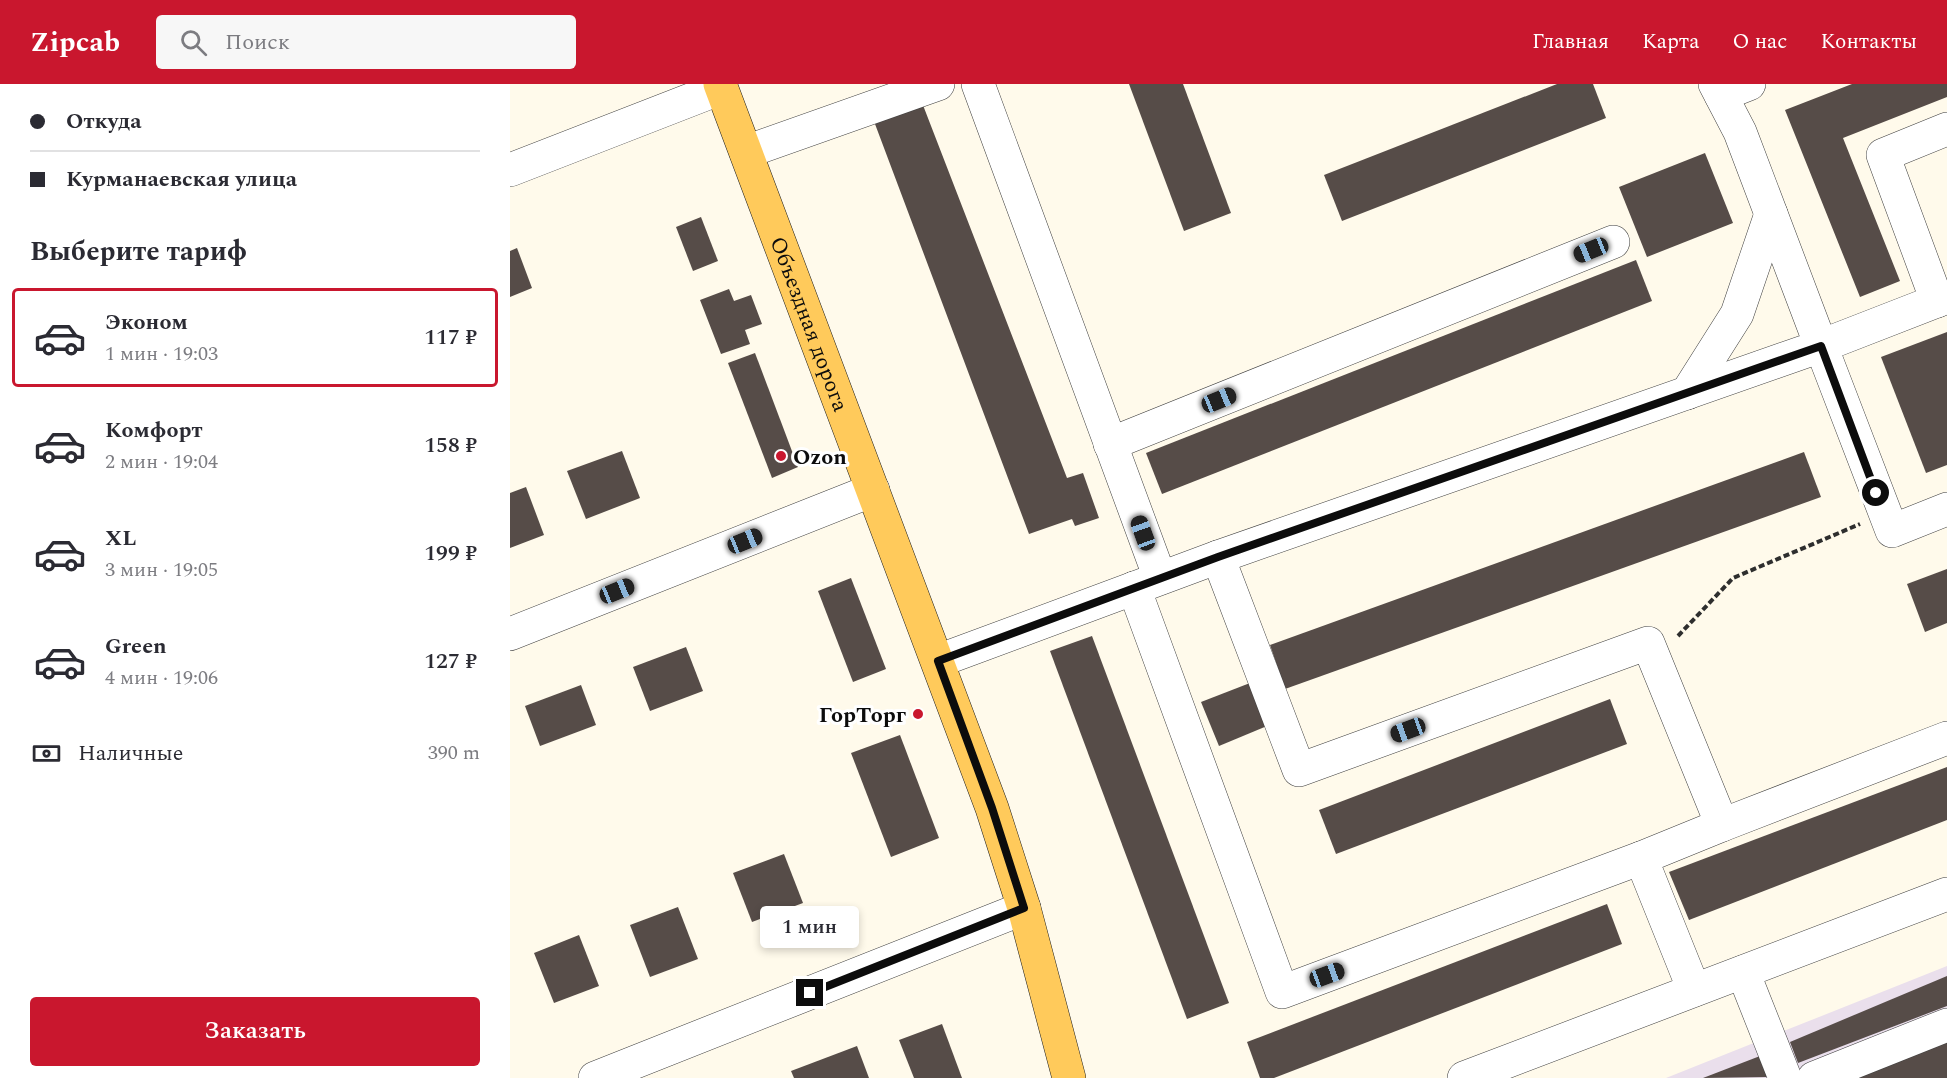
<!DOCTYPE html>
<html lang="ru">
<head>
<meta charset="utf-8">
<style>
  :root { --surface:#fff; --page:#f7f7f7; --text:#2b2b33; --muted:#7c7c81; --line:#e1e1e2; --accent:#c9172e }
  body { margin:0; font-family:Spectral,serif; background:var(--page); color:var(--text); height:100vh; display:flex; flex-direction:column; font-size:22px; white-space:nowrap }
  * { box-sizing:border-box; margin:0 }
  p { font-size:20px; color:var(--muted) }
  .icon { flex:none; width:33px; height:33px; fill:none; stroke:currentColor; stroke-width:2; stroke-linecap:round; stroke-linejoin:round }
  .map { position:relative; flex:1; overflow:hidden }
  .side { display:flex; flex-direction:column; background:var(--surface); width:510px }
  .side>* { flex:none }
  .guide { display:grid; align-content:center; height:132px; padding:0 30px; background:var(--surface) }
  .end { position:absolute; width:27px; height:27px; margin:-14px; border:8px solid #0c0c0c; background:#fff; box-shadow:0 0 0 3px #fff }
  .from { border-radius:50% }
  .bubble { position:absolute; height:42px; border-radius:6px; background:var(--surface); box-shadow:0 3px 9px #0003; font-size:20px; font-weight:600; line-height:42px; text-align:center }
  .car { position:absolute; width:18px; height:36px; margin:-18px -9px; border-radius:8px; box-shadow:0 0 4px 2px #0007; background:linear-gradient(#222 24%,#8ab4d8 0 40%,#222 0 76%,#8ab4d8 0 86%,#222 0) }
  .guide b { display:flex; align-items:center; gap:21px; height:57px; font-size:22px }
  .guide b+b { border-top:2px solid var(--line) }
  .guide i { width:15px; height:15px; background:var(--text) }
  ul { padding:0; list-style:none }
  li { display:flex; align-items:center; gap:18px; height:99px; margin:0 12px 9px; padding:0 18px; border:3px solid transparent; border-radius:6px }
  li div { flex:1 }
  li b { display:block; font-size:22px }
  li em { font-style:normal; font-weight:600 }
  li.active { border-color:var(--accent) }
  li>.icon { width:54px; height:54px; stroke-width:1.5 }
  h2 { padding:0 30px; font-size:27px; line-height:72px }
  .pay { display:flex; align-items:center; gap:15px; height:66px; padding:0 30px; font-size:22px }
  .pay p { margin-inline-start:auto }
  .primary-button { display:flex; gap:12px; margin-top:auto; padding:12px 30px }
  .primary-button a { flex:1; height:69px; border-radius:6px; background:var(--accent); color:#fff; font-size:24px; font-weight:600; line-height:69px; text-align:center }
  header { display:flex; align-items:center; gap:36px; box-sizing:border-box; height:84px; padding:0 30px; background:var(--accent); color:#fff }
  header strong { font-size:28px }
  nav { display:flex; gap:33px; margin-inline-start:auto; font-size:21px }
  .search { width:420px; height:54px; background:var(--page); display:flex; align-items:center; gap:15px; box-sizing:border-box; padding:0 21px; border-radius:6px; color:var(--muted); font-size:22px }
  main { display:flex; flex:1; min-height:0 }
  .map>svg:first-child { display:block }
  .industrial { fill:#eadfec }
  .building { fill:#564c48 }
  .lines { fill:none; stroke-linecap:round; stroke-linejoin:round }
  .minor-casing { stroke:#3f3f3f; stroke-width:34 }
  .major-casing { stroke:#1d1d1d; stroke-width:34 }
  .path { stroke:#2e2e2e; stroke-width:4; stroke-dasharray:6 3; stroke-linecap:butt }
  .minor { stroke:#fff; stroke-width:33 }
  .major { stroke:#ffca5b; stroke-width:33 }
  .route { stroke:#0c0c0c; stroke-width:8 }
  .poi-dot { fill:#c9172e; stroke:#fff; stroke-width:2 }
  .labels { text-anchor:middle; stroke-width:6; stroke-linejoin:round; paint-order:stroke }
  .street-label { font-size:22px; fill:#0c0c0c; stroke:#fff }
  .poi-label { font-size:22px; font-weight:bold; fill:#0c0c0c; stroke:#fff; text-anchor:start }
</style>
</head>
<body>
<header>
<strong>Zipcab</strong>
<div class="search"><svg class="icon" aria-label="search" viewBox="0 0 24 24"><circle cx="10" cy="10" r="6"/><path d="M15 15l6 6"/></svg>Поиск</div>
<nav><a>Главная</a><a>Карта</a><a>О нас</a><a>Контакты</a></nav>
</header>
<main>
<section class="side">
<div class="guide">
<b><i class="from"></i>Откуда</b>
<b><i></i>Курманаевская улица</b>
</div>
<h2>Выберите тариф</h2>
<ul>
<li class="active"><svg class="icon" aria-label="car" viewBox="0 0 24 24"><path d="M5 17H2v-5l4-1 3-4h7l3 4 3 1v5h-3M9 17h6M6 11h13"/><circle cx="7" cy="17" r="2"/><circle cx="17" cy="17" r="2"/></svg><div><b>Эконом</b><p>1 мин · 19:03</p></div><em>117 ₽</em></li>
<li><svg class="icon" aria-label="car" viewBox="0 0 24 24"><path d="M5 17H2v-5l4-1 3-4h7l3 4 3 1v5h-3M9 17h6M6 11h13"/><circle cx="7" cy="17" r="2"/><circle cx="17" cy="17" r="2"/></svg><div><b>Комфорт</b><p>2 мин · 19:04</p></div><em>158 ₽</em></li>
<li><svg class="icon" aria-label="car" viewBox="0 0 24 24"><path d="M5 17H2v-5l4-1 3-4h7l3 4 3 1v5h-3M9 17h6M6 11h13"/><circle cx="7" cy="17" r="2"/><circle cx="17" cy="17" r="2"/></svg><div><b>XL</b><p>3 мин · 19:05</p></div><em>199 ₽</em></li>
<li><svg class="icon" aria-label="car" viewBox="0 0 24 24"><path d="M5 17H2v-5l4-1 3-4h7l3 4 3 1v5h-3M9 17h6M6 11h13"/><circle cx="7" cy="17" r="2"/><circle cx="17" cy="17" r="2"/></svg><div><b>Green</b><p>4 мин · 19:06</p></div><em>127 ₽</em></li>
</ul>
<div class="pay"><svg class="icon" aria-label="cash" viewBox="0 0 24 24"><path d="M3 7h18v10H3z"/><circle cx="12" cy="12" r="2"/></svg>Наличные<p>390 m</p></div>
<div class="primary-button"><a>Заказать</a></div>
</section>
<div class="map">
<svg width="1437" height="994" viewBox="0 0 1437 994">
  <rect width="100%" height="100%" fill="#fffaeb"/>
  <polygon class="industrial" points="1437,882 1437,994 1156,994"/>
  <g class="building">
    <polygon points="619,0 673,0 721,129 674,147"/>
    <polygon points="1047,0 1083,0 1096,34 832,137 814,91"/>
    <polygon points="1342,0 1437,0 1437,13 1333,54 1390,197 1350,213 1275,26"/>
    <polygon points="411,16 557,394 573,389 589,434 565,442 562,435 519,450 362,32"/>
    <polygon points="1195,69 1223,139 1137,173 1109,103"/>
    <polygon points="191,133 208,177 183,187 166,143"/>
    <polygon points="7,164 22,204 0,213 0,167"/>
    <polygon points="1126,176 1142,217 652,410 636,369"/>
    <polygon points="219,205 224,217 241,211 252,240 235,246 240,260 211,270 190,216"/>
    <polygon points="1437,248 1437,381 1416,389 1371,273"/>
    <polygon points="245,269 288,383 262,394 218,279"/>
    <polygon points="112,367 130,414 76,435 57,387"/>
    <polygon points="1294,368 1311,413 775,605 760,561"/>
    <polygon points="16,403 34,451 0,464 0,409"/>
    <polygon points="1437,485 1437,539 1415,548 1397,500"/>
    <polygon points="341,494 376,585 343,598 308,507"/>
    <polygon points="582,552 719,919 677,935 540,567"/>
    <polygon points="176,563 193,607 140,627 123,583"/>
    <polygon points="740,599 757,642 709,662 691,618"/>
    <polygon points="71,601 86,641 30,662 15,622"/>
    <polygon points="1100,615 1117,660 826,770 809,726"/>
    <polygon points="390,651 429,754 381,773 341,669"/>
    <polygon points="1437,683 1437,736 1179,836 1159,788"/>
    <polygon points="274,770 293,819 242,838 223,789"/>
    <polygon points="1097,820 1112,860 764,994 750,994 737,958"/>
    <polygon points="168,823 188,875 140,893 120,841"/>
    <polygon points="69,851 89,902 44,919 24,869"/>
    <polygon points="1437,892 1437,922 1288,979 1280,958"/>
    <polygon points="432,940 452,994 404,994 389,956"/>
    <polygon points="1437,957 1437,994 1343,994"/>
    <polygon points="347,962 359,994 284,994 281,987"/>
    <polygon points="1250,972 1258,993 1193,994"/>
  </g>
  <g class="lines">
    <defs>
      <g id="minor">
        <polyline points="468,0 650,494"/>
        <polyline points="1211,11 1239,0"/>
        <polyline points="236,68 428,0"/>
        <polyline points="0,86 211,4"/>
        <polyline points="1437,213 1311,262 1382,447 1437,425"/>
        <polyline points="1427,217 1373,71 1437,45"/>
        <polyline points="1177,309 1227,230 1261,130"/>
        <polyline points="600,360 1103,158"/>
        <polyline points="708,473 789,686 1138,559 1212,741 1131,774 1184,906"/>
        <polyline points="624,504 772,908 1131,774"/>
        <polyline points="0,550 363,406"/>
        <polyline points="428,577 708,473 1311,262 1230,48 1205,0"/>
        <polyline points="1212,741 1437,654"/>
        <polyline points="1233,888 1275,994"/>
        <polyline points="85,994 514,824"/>
        <polyline points="954,994 1437,810"/>
        <polyline points="1304,994 1437,941"/>
      </g>
      <g id="major">
        <path id="s1" d="M210 0 482 724 514 824 559 994"/>
      </g>
    </defs>
    <use href="#minor" class="minor-casing"/>
    <use href="#major" class="major-casing"/>
    <polyline class="path" points="1168,552 1223,494 1350,440"/>
    <use href="#minor" class="minor"/>
    <use href="#major" class="major"/>
  </g>
  <g class="lines">
    <polyline class="route" points="300,909 514,824 482,724 428,577 708,473 1311,262 1366,409"/>
  </g>
  <g class="poi-dot">
    <circle cx="271" cy="372" r="6"/>
    <circle cx="408" cy="630" r="6"/>
  </g>
  <g class="labels">
    <g class="street-label">
      <text dy="8" stroke="none"><textPath href="#s1" startOffset="256">Объездная дорога</textPath></text>
    </g>
    <g class="poi-label">
      <text x="283" y="380">Ozon</text>
      <text x="396" y="638" text-anchor="end">ГорТорг</text>
    </g>
  </g>
</svg>
<i class="end from" style="left:1366px;top:409px"></i>
<i class="end" style="left:300px;top:909px"></i>
<div class="bubble" style="left:250px;top:822px;width:99px">1 мин</div>
<i class="car" style="left:1081px;top:166px;rotate:248deg"></i>
<i class="car" style="left:709px;top:316px;rotate:68deg"></i>
<i class="car" style="left:633px;top:449px;rotate:340deg"></i>
<i class="car" style="left:235px;top:457px;rotate:68deg"></i>
<i class="car" style="left:107px;top:507px;rotate:68deg"></i>
<i class="car" style="left:898px;top:646px;rotate:250deg"></i>
<i class="car" style="left:817px;top:891px;rotate:70deg"></i>
</div>
</main>
</body>
</html>
